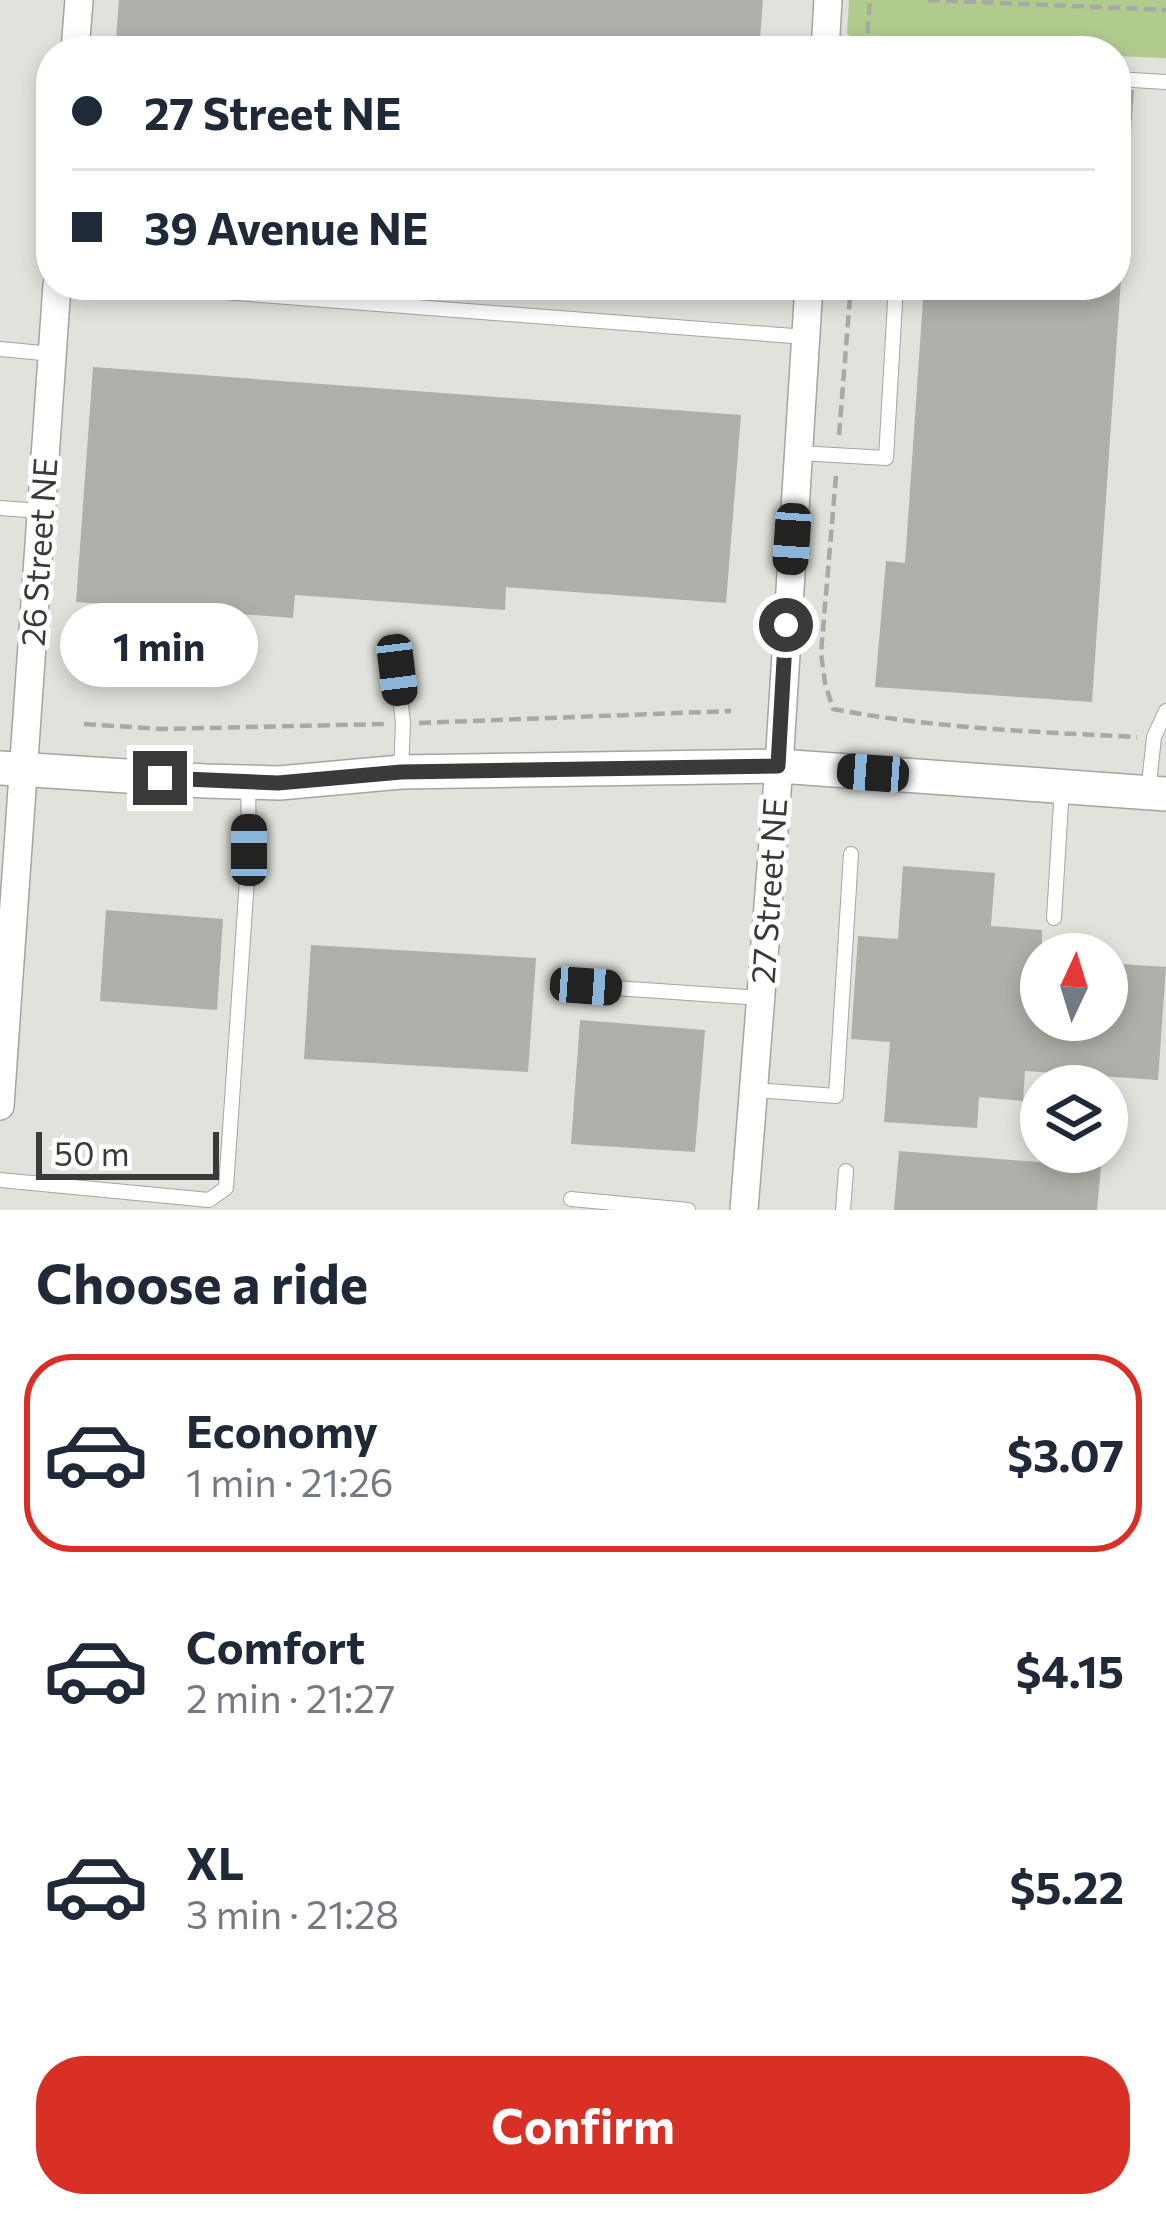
<!DOCTYPE html>
<html lang="en">
<head>
<meta charset="utf-8">
<style>
  :root { --surface:#fff; --page:#f6f6f7; --text:#1f2937; --muted:#747a83; --line:#e0e1e3; --accent:#d93025 }
  body { margin:0; font-family:Commissioner,sans-serif; background:var(--page); color:var(--text); height:100vh; display:flex; flex-direction:column; font-size:45px; white-space:nowrap }
  * { box-sizing:border-box; margin:0 }
  p { font-size:39px; color:var(--muted) }
  .icon { flex:none; width:66px; height:66px; fill:none; stroke:currentColor; stroke-width:2; stroke-linecap:round; stroke-linejoin:round }
  .map { position:relative; height:1210px; overflow:hidden }
  .drawer { display:flex; flex-direction:column; background:var(--surface); flex:1 }
  .drawer>* { flex:none }
  .banner { position:absolute; left:36px; top:36px; width:1095px; height:264px; border-radius:48px; box-shadow:0 6px 18px #0003; display:grid; align-content:center; height:264px; padding:0 36px; background:var(--surface) }
  .needle { width:78px; rotate:4deg }
  .tools { position:absolute; left:1020px; top:933px; display:grid; gap:24px }
  .tools a { display:grid; place-items:center; width:108px; height:108px; border-radius:50%; background:var(--surface); box-shadow:0 6px 18px #0003; font-size:60px }
  .scale { position:absolute; left:36px; bottom:30px; width:183px; box-sizing:border-box; padding-left:12px; border:6px solid #393b38; border-top:0; font-size:33px; line-height:42px; white-space:nowrap; color:#393b38; -webkit-text-stroke:9px #fff; paint-order:stroke }
  .end { position:absolute; width:54px; height:54px; margin:-27px; border:15px solid #393b38; background:#fff; box-shadow:0 0 0 6px #fff }
  .from { border-radius:50% }
  .bubble { position:absolute; height:84px; border-radius:42px; background:var(--surface); box-shadow:0 6px 18px #0003; font-size:39px; font-weight:700; line-height:84px; text-align:center }
  .car { position:absolute; width:36px; height:72px; margin:-36px -18px; border-radius:15px; box-shadow:0 0 9px 3px #0007; background:linear-gradient(#222 24%,#8ab4d8 0 40%,#222 0 76%,#8ab4d8 0 86%,#222 0) }
  .banner b { display:flex; align-items:center; gap:42px; height:114px; font-size:45px }
  .banner b+b { border-top:3px solid var(--line) }
  .banner i { width:30px; height:30px; background:var(--text) }
  ul { padding:0; list-style:none }
  li { display:flex; align-items:center; gap:36px; height:198px; margin:0 24px 18px; padding:0 12px; border:6px solid transparent; border-radius:48px }
  li div { flex:1 }
  li b { display:block; font-size:45px }
  li em { font-style:normal; font-weight:700 }
  li.on { border-color:var(--accent) }
  li>.icon { width:108px; height:108px; stroke-width:1.5 }
  h2 { padding:0 36px; font-size:54px; line-height:144px }
  .primary-button { display:flex; gap:24px; margin-top:auto; padding:24px 36px }
  .primary-button a { flex:1; height:138px; border-radius:48px; background:var(--accent); color:#fff; font-size:48px; font-weight:700; line-height:138px; text-align:center }
  .map>svg:first-child { display:block }
  .green { fill:#b1ca8d }
  .building { fill:#adb0a8 }
  .lines { fill:none; stroke-linecap:round; stroke-linejoin:round }
  .service-casing { stroke:#a3a69f; stroke-width:16 }
  .minor-casing { stroke:#a3a69f; stroke-width:30 }
  .tertiary-casing { stroke:#a3a69f; stroke-width:36 }
  .path { stroke:#a7aaa4; stroke-width:4.5; stroke-dasharray:12 6; stroke-linecap:butt }
  .service { stroke:#fff; stroke-width:14 }
  .minor { stroke:#fff; stroke-width:27 }
  .tertiary { stroke:#fff; stroke-width:33 }
  .route { stroke:#393b38; stroke-width:15 }
  .labels { text-anchor:middle; stroke-width:10; stroke-linejoin:round; paint-order:stroke }
  .street-label { font-size:33px; fill:#393b38; stroke:#fff }
</style>
</head>
<body>
<div class="map">
<svg width="1166" height="1210" viewBox="0 0 1166 1210">
  <rect width="100%" height="100%" fill="#dfe3db"/>
  <polygon class="green" points="849,0 1166,0 1166,58 1116,56 1116,51 1010,51 857,44 847,33"/>
  <g class="building">
    <polygon points="119,0 763,0 759,51 115,51"/>
    <polygon points="1116,89 1134,90 1092,702 875,687 886,561 905,563 924,285 1116,285"/>
    <polygon points="93,367 741,415 726,603 506,587 505,610 295,595 293,618 76,602"/>
    <polygon points="903,866 995,873 991,926 1042,930 1041,1020 1107,1020 1107,963 1166,967 1158,1080 1025,1071 1023,1101 979,1097 977,1128 884,1122 890,1042 851,1039 858,936 898,939"/>
    <polygon points="106,910 223,919 217,1010 100,1001"/>
    <polygon points="311,945 536,958 528,1072 304,1059"/>
    <polygon points="580,1020 705,1030 695,1152 571,1144"/>
    <polygon points="899,1151 1101,1167 1097,1210 894,1210"/>
  </g>
  <g class="lines">
    <defs>
      <g id="service">
        <polyline points="1116,79 1166,82"/>
        <polyline points="132,285 806,337"/>
        <polyline points="0,349 53,354"/>
        <polyline points="799,453 886,458 896,285"/>
        <polyline points="0,508 42,511"/>
        <polyline points="397,670 403,723 401,772"/>
        <polyline points="1148,793 1154,737 1166,711"/>
        <polyline points="1054,918 1062,787"/>
        <polyline points="586,986 761,998"/>
        <polyline points="754,1090 836,1096 851,854"/>
        <polyline points="0,1180 209,1200 226,1188 249,850 248,783"/>
        <polyline points="571,1199 688,1210"/>
        <polyline points="843,1210 846,1171"/>
      </g>
      <g id="minor">
        <polyline points="75,51 79,0"/>
        <polyline points="825,51 828,0"/>
        <polyline points="0,1106 57,285"/>
        <polyline points="744,1210 779,766 809,285"/>
      </g>
      <polyline id="tertiary" points="0,768 205,781 279,783 401,772 779,766 1166,794"/>
    </defs>
    <use href="#service" class="service-casing"/>
    <use href="#minor" class="minor-casing"/>
    <use href="#tertiary" class="tertiary-casing"/>
    <g class="path">
      <polyline points="928,0 1166,10"/>
      <polyline points="866,51 870,0"/>
      <polyline points="839,435 851,285"/>
      <path d="M836 476 821 653 825 683 833 709C933 728 1035 732 1137 737"/>
      <polyline points="419,723 731,711"/>
      <polyline points="84,724 161,729 384,724"/>
    </g>
    <use href="#service" class="service"/>
    <use href="#minor" class="minor"/>
    <use href="#tertiary" class="tertiary"/>
  </g>
  <g class="lines">
    <polyline class="route" points="160,778 278,783 401,772 778,766 786,625"/>
  </g>
  <g class="labels">
    <g class="street-label">
      <text transform="translate(39 552) rotate(-86)" y="12">26 Street NE</text>
      <text transform="translate(769 891) rotate(-86)" y="12">27 Street NE</text>
    </g>
  </g>
</svg>
<div class="tools">
<a><svg class="needle" viewBox="-14 -14 28 28"><path d="M0-13l5 13h-10z" fill="#e53935"/><path d="M0 13l5-13h-10z" fill="#747a83"/></svg></a>
<a><svg class="icon" aria-label="layers" viewBox="0 0 24 24"><path d="M12 4l9 5-9 5-9-5zM3 14l9 5 9-5"/></svg></a>
</div>
<div class="scale">50 m</div>
<i class="end from" style="left:786px;top:625px"></i>
<i class="end" style="left:160px;top:778px"></i>
<div class="bubble" style="left:60px;top:603px;width:198px">1 min</div>
<i class="car" style="left:792px;top:539px;rotate:184deg"></i>
<i class="car" style="left:397px;top:670px;rotate:173deg"></i>
<i class="car" style="left:873px;top:773px;rotate:274deg"></i>
<i class="car" style="left:249px;top:850px;rotate:0deg"></i>
<i class="car" style="left:586px;top:986px;rotate:94deg"></i>
<div class="banner">
<b><i class="from"></i>27 Street NE</b>
<b><i></i>39 Avenue NE</b>
</div>
</div>
<section class="drawer">
<h2>Choose a ride</h2>
<ul>
<li class="on"><svg class="icon" aria-label="car" viewBox="0 0 24 24"><path d="M5 17H2v-5l4-1 3-4h7l3 4 3 1v5h-3M9 17h6M6 11h13"/><circle cx="7" cy="17" r="2"/><circle cx="17" cy="17" r="2"/></svg><div><b>Economy</b><p>1 min · 21:26</p></div><em>$3.07</em></li>
<li><svg class="icon" aria-label="car" viewBox="0 0 24 24"><path d="M5 17H2v-5l4-1 3-4h7l3 4 3 1v5h-3M9 17h6M6 11h13"/><circle cx="7" cy="17" r="2"/><circle cx="17" cy="17" r="2"/></svg><div><b>Comfort</b><p>2 min · 21:27</p></div><em>$4.15</em></li>
<li><svg class="icon" aria-label="car" viewBox="0 0 24 24"><path d="M5 17H2v-5l4-1 3-4h7l3 4 3 1v5h-3M9 17h6M6 11h13"/><circle cx="7" cy="17" r="2"/><circle cx="17" cy="17" r="2"/></svg><div><b>XL</b><p>3 min · 21:28</p></div><em>$5.22</em></li>
</ul>
<div class="primary-button"><a>Confirm</a></div>
</section>
</body>
</html>
